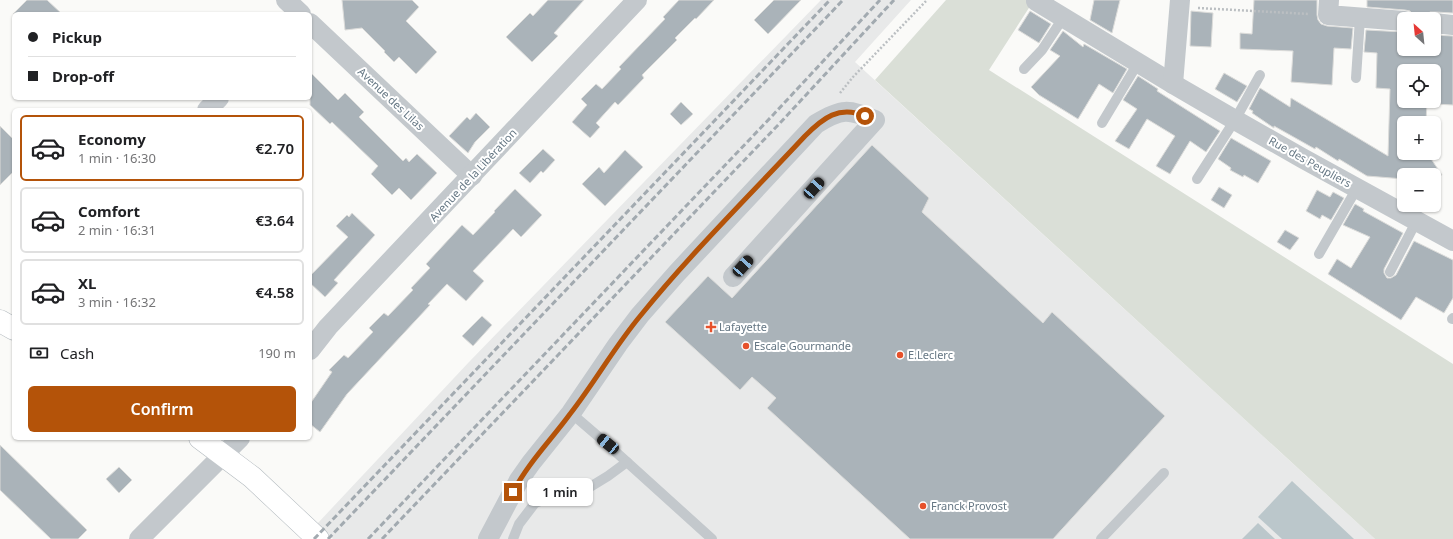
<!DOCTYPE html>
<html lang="en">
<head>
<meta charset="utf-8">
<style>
  :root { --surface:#fff; --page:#f6f6f6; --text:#202124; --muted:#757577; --line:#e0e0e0; --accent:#b45309 }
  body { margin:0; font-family:"Noto Sans",sans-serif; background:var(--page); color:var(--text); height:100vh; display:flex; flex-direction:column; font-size:15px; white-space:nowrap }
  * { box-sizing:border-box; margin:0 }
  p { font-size:13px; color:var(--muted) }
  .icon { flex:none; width:22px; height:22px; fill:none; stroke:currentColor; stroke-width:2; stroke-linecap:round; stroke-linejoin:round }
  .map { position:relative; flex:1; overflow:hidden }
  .panel { position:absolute; left:12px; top:108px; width:300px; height:332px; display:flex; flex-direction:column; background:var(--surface); border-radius:6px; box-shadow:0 1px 3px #0004 }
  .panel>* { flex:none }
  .top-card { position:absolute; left:12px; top:12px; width:300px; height:88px; border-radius:6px; box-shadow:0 1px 3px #0004; display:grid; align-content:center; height:88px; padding:0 16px; background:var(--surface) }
  .needle { width:26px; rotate:333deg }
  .fabs { position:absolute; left:1397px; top:12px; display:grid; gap:8px }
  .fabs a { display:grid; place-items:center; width:44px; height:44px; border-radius:6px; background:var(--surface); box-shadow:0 1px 3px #0004; font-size:20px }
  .end { position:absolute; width:18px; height:18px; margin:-9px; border:5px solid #b45309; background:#fff; box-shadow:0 0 0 2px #fff }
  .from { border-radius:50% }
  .bubble { position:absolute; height:28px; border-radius:6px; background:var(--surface); box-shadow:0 1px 3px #0004; font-size:13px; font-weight:600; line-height:28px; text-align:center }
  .car { position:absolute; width:12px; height:24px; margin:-12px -6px; border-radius:5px; box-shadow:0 0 3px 1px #0007; background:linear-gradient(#222 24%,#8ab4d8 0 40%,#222 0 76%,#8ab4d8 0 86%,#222 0) }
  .top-card b { display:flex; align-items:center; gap:14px; height:38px; font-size:15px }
  .top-card b+b { border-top:1px solid var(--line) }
  .top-card i { width:10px; height:10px; background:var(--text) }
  ul { padding:7px 0 0; list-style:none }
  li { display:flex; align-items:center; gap:12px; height:66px; margin:0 8px 6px; padding:0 8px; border:2px solid var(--line); border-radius:6px }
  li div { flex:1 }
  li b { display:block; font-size:15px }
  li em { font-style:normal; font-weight:600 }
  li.current { border-color:var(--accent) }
  li>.icon { width:36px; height:36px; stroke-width:1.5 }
  .pay { display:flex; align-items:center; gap:10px; height:44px; padding:0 16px; font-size:15px }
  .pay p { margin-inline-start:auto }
  .action { display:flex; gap:8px; margin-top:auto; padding:8px 16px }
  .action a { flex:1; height:46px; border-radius:6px; background:var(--accent); color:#fff; font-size:16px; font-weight:600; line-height:46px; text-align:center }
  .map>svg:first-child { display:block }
  .built { fill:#e8e9e9 }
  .green { fill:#dadfd7 }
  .water { fill:#bbc7cb }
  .building { fill:#aab3b9; stroke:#dcdcda }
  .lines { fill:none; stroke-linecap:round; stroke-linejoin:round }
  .secondary-casing { stroke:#b3babf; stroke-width:23 }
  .path { stroke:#bbbfc2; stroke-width:2.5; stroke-dasharray:2 2; stroke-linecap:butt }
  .lane { stroke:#c3c8cc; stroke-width:10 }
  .street { stroke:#c3c8cc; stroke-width:20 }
  .secondary { stroke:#fff; stroke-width:22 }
  .rail { stroke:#a2aab0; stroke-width:3; stroke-dasharray:6 3; stroke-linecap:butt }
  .route { stroke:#b45309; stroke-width:5 }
  .poi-dot { fill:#e6512b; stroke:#fff; stroke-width:1.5 }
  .labels { text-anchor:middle; stroke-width:4; stroke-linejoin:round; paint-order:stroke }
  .street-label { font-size:11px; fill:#647683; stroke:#fff }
  .poi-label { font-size:11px; fill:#647683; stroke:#fff; text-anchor:start }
</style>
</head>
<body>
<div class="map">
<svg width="1453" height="539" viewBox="0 0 1453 539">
  <rect width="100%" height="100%" fill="#fafaf8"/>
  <polygon class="built" points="821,0 911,0 855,62 1375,539 333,539 317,524 469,362"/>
  <polygon class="green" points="946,0 1034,0 989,70 1453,364 1453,539 1375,539 875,80"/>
  <g class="water">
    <polygon points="1292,481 1354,539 1282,539 1258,517"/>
    <polygon points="1258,523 1275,539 1242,539"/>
  </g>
  <g class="building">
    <polygon points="27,0 47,0 62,14 13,14"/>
    <polygon points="342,0 412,0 419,7 406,21 437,52 416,74 399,57 394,62 384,52 385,51 362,28 345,30"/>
    <polygon points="548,0 584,0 554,33 558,36 532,62 506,37 530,13 533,16"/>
    <polygon points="679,0 714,0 696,19 695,18 675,38 677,40 642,75 644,78 618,105 615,102 596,123 600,127 590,138 572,122 587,105 581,99 596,84 602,89 621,69 619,67 665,19 663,17"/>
    <polygon points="774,0 801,0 768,34 754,20"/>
    <polygon points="1094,0 1120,0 1112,33 1090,20"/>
    <polygon points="1254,0 1317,0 1317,15 1318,20 1321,24 1327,26 1353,28 1351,49 1334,48 1332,85 1291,82 1293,51 1240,49 1240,33 1252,34"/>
    <polygon points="1367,0 1453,0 1453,13 1435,12 1430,12 1426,15 1413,15 1410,11 1405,10 1367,7"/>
    <polygon points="1030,11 1051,24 1039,43 1018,30"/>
    <polygon points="1191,11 1213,13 1211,47 1190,46"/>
    <polygon points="1366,30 1404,32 1404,49 1434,49 1434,35 1453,36 1453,105 1434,104 1434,71 1404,71 1404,101 1427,101 1426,123 1404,123 1404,153 1427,153 1442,175 1404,175 1404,179 1367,176 1339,159 1338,161 1316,147 1315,149 1274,126 1274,128 1252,113 1253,111 1249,109 1260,88 1290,107 1291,98 1388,156 1390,89 1376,88 1377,53 1364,52"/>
    <polygon points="1063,31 1083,47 1084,44 1127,69 1113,93 1099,84 1078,119 1039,95 1031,87 1060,56 1050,50"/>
    <polygon points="310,72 338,100 345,93 364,112 359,117 403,161 406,158 409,162 417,154 437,173 411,200 399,188 392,195 371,174 378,166 332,122 330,124 310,105"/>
    <polygon points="1224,73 1247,86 1237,102 1215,89"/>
    <polygon points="1138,76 1158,89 1157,91 1220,131 1206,152 1190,141 1170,174 1156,166 1175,136 1147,119 1129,149 1115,141 1137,109 1123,100"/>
    <polygon points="681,102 693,114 681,125 670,114"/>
    <polygon points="476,113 490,127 475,142 468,153 449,136 467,117 470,120"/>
    <polygon points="0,126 14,140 14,171 0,185"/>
    <polygon points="1231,138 1271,161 1258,183 1244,175 1243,177 1230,170 1231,168 1218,159"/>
    <polygon points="872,145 929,198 922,212 1043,323 1052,312 1165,416 1053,539 910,539 767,408 776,398 752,377 740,390 665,322 708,276 732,298"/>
    <polygon points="543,149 555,160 543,173 541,171 530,183 519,173"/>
    <polygon points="625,150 643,167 605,206 582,184 599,167 604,173"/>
    <polygon points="1219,187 1232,195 1224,208 1211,200"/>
    <polygon points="515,189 542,215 521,237 513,229 473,271 484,281 466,301 447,284 428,304 430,305 347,394 320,432 310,424 310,404 332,372 329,370 344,355 348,358 373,332 369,328 384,313 388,316 413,290 411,288 430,268 426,264 462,225 473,235 495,212 494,211"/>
    <polygon points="1317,190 1330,197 1333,192 1344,198 1331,220 1322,215 1320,219 1306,211"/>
    <polygon points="1355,204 1364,209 1363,211 1403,233 1384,269 1384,273 1387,278 1391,278 1396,275 1414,241 1453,260 1453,298 1444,313 1416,297 1401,320 1328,274 1337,259 1351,268 1370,237 1343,225"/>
    <polygon points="352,213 375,235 334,280 338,283 325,297 310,283 310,276 348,237 336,226 347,215 349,217"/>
    <polygon points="1285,230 1299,238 1290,250 1277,242"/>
    <polygon points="482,316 492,325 473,346 462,336"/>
    <polygon points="0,445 87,530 78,539 51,539 0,490"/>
    <polygon points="119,467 132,480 119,493 106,479"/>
  </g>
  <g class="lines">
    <defs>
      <g id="secondary">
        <polyline points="0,321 14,329"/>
        <polyline points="200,438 252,477 318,539"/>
      </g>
    </defs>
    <use href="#secondary" class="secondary-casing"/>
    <g class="path">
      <polyline points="1198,8 1309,14"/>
      <polyline points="840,93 853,77 927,0"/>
    </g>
    <g class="lane">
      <polyline points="1024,69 1042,50 1063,18"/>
      <polyline points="1356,78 1360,18"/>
      <polyline points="1102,123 1138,63"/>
      <polyline points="1197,179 1235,120 1260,75"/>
      <polyline points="1319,254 1357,188"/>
      <polyline points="1390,272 1417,220"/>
      <polyline points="1452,319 1453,318"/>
      <polyline points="571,413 607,444 712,539"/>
      <polyline points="513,539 519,524 535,503 558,494 590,487 608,476 627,462"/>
      <polyline points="1101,539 1164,473"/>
    </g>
    <g class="street">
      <polyline points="286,0 301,14"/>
      <polyline points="1329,0 1328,15 1404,21"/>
      <polyline points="1036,1 1173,84 1235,120 1302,158 1453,241"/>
      <polyline points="310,23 472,176"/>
      <polyline points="1434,23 1453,25"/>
      <polyline points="1173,84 1180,0"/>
      <polyline points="207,110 219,98"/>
      <polyline points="310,350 328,327 637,0"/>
      <polyline points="139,539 240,438"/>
      <path d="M488 539 519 480 531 463 571 413 618 344 640 315 677 273 816 124C842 108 848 109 875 120L733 277"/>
    </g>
    <use href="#secondary" class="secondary"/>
    <g class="rail">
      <polyline points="314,539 830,0"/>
      <polyline points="328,539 843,0"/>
      <polyline points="368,539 773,115 880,0"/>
      <polyline points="382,539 780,123 894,0"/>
    </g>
  </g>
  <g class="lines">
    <path class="route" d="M513 492C528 463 551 440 570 414 595 382 615 346 641 315 692 252 750 195 805 136 823 118 839 105 865 116"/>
  </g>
  <g class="poi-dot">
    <path d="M709 321h4v4h4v4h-4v4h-4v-4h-4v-4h4z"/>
    <circle cx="746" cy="346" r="4"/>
    <circle cx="900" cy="355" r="4"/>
    <circle cx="923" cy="506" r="4"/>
  </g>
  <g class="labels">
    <g class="street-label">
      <text transform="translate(391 99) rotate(43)" y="4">Avenue des Lilas</text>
      <text transform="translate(1310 162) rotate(29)" y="4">Rue des Peupliers</text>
      <text transform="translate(473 175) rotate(-47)" y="4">Avenue de la Libération</text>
    </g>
    <g class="poi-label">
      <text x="719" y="331">Lafayette</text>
      <text x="754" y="350">Escale Gourmande</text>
      <text x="908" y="359">E.Leclerc</text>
      <text x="931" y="510">Franck Provost</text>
    </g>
  </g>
</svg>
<div class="fabs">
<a><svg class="needle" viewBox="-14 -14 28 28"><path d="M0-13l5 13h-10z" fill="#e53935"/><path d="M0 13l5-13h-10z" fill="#757577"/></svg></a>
<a><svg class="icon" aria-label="locate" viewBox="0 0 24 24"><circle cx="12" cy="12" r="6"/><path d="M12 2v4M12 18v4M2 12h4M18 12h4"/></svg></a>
<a>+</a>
<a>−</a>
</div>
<i class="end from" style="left:865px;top:116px"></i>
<i class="end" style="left:513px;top:492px"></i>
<div class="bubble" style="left:527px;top:478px;width:66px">1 min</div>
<i class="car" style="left:814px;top:188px;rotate:42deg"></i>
<i class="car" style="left:743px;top:266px;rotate:42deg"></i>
<i class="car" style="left:608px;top:444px;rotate:309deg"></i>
<div class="top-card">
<b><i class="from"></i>Pickup</b>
<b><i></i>Drop-off</b>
</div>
<section class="panel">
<ul>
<li class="current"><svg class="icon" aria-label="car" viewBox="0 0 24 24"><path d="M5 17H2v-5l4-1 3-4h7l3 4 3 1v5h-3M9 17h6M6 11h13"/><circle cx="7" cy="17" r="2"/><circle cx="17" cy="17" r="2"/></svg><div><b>Economy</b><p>1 min · 16:30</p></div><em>€2.70</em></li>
<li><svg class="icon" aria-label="car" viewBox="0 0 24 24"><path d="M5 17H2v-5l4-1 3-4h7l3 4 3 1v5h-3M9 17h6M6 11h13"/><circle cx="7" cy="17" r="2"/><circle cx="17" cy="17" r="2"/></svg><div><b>Comfort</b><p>2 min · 16:31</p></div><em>€3.64</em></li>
<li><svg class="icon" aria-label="car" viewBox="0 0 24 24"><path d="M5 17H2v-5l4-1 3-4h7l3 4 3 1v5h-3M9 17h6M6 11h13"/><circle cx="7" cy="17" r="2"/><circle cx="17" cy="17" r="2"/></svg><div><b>XL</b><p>3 min · 16:32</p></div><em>€4.58</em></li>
</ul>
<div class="pay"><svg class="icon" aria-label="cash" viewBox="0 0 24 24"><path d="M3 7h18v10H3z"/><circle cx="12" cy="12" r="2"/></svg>Cash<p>190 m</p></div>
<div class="action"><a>Confirm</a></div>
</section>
</div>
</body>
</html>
